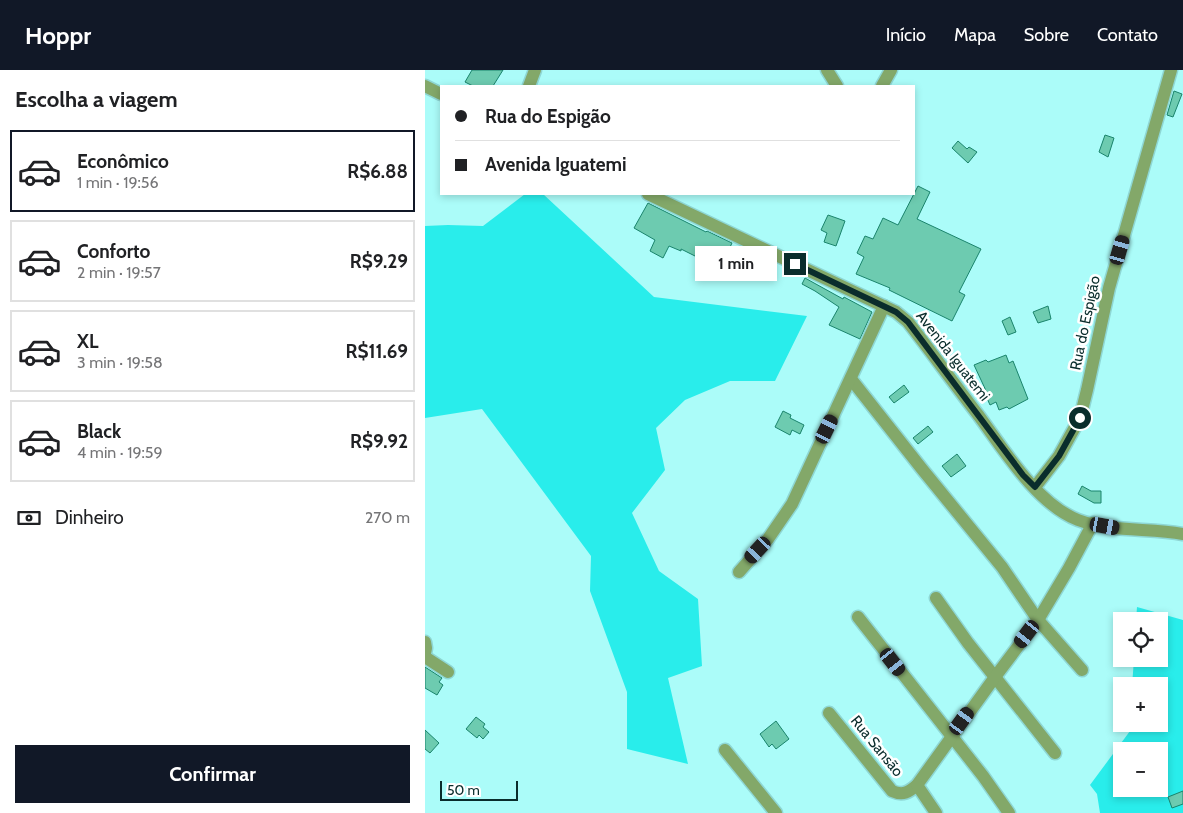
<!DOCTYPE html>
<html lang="pt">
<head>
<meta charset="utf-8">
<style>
  :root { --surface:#fff; --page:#f6f6f6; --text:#202124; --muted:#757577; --line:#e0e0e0; --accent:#111827 }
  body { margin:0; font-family:Cabin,sans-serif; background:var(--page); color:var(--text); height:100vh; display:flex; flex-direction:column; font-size:19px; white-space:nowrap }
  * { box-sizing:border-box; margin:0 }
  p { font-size:16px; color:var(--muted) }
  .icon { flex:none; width:28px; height:28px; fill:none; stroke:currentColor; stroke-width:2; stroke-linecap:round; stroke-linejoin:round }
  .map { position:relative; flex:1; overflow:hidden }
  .side { display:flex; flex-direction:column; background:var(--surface); width:425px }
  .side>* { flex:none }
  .hud { position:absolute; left:15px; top:15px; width:475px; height:110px; border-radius:0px; box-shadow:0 2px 8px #0003; display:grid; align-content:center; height:110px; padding:0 15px; background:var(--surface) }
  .controls { position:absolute; left:688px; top:542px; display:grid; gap:10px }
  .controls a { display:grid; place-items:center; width:55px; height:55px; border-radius:0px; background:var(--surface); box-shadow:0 2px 8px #0003; font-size:25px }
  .scale { position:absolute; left:15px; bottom:12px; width:78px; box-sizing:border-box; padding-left:5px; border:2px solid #0a2d2c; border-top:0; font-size:14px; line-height:18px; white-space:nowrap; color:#0a2d2c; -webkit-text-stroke:4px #fff; paint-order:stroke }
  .end { position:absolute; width:22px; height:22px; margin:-11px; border:6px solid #0a2d2c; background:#fff; box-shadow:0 0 0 2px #fff }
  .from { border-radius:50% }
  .bubble { position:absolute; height:35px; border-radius:0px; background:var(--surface); box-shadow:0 2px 8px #0003; font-size:16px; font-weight:700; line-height:35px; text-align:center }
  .car { position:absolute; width:15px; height:30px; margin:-15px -8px; border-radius:6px; box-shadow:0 0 4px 1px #0007; background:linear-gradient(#222 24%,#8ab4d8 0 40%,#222 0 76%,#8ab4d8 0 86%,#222 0) }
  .hud b { display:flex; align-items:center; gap:18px; height:48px; font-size:19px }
  .hud b+b { border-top:1px solid var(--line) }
  .hud i { width:12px; height:12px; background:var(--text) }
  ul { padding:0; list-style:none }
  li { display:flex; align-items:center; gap:15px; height:82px; margin:0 10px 8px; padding:0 5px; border:2px solid var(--line); border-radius:0px }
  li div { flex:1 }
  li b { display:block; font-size:19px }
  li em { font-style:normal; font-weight:700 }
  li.current { border-color:var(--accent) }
  li>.icon { width:45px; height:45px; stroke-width:1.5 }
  h2 { padding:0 15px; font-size:22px; line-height:60px }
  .pay { display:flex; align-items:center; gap:12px; height:55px; padding:0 15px; font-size:19px }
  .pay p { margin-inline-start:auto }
  .primary-button { display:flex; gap:10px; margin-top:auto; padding:10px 15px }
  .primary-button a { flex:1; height:58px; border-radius:0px; background:var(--accent); color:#fff; font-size:20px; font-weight:700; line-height:58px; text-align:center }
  header { display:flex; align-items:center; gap:30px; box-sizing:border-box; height:70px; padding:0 25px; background:var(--accent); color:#fff }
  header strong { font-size:24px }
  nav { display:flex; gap:28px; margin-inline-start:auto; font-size:18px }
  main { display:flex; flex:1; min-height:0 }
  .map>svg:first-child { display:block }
  .green { fill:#29edeb; fill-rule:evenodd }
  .building { fill:#6dcbb0; stroke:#1a846c }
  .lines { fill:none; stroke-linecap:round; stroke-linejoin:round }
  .minor-casing { stroke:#8ed7d4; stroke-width:15 }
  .minor { stroke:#83a869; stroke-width:12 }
  .route { stroke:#0a2d2c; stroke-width:6 }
  .labels { text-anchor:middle; stroke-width:5; stroke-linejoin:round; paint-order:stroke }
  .street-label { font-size:15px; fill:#0a2d2c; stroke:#fff }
</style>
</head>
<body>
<header>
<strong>Hoppr</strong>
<nav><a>Início</a><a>Mapa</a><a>Sobre</a><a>Contato</a></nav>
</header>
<main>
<section class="side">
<h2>Escolha a viagem</h2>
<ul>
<li class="current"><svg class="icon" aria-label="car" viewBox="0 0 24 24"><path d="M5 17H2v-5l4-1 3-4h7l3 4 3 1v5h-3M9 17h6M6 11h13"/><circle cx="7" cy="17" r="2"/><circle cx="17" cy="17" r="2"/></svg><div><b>Econômico</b><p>1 min · 19:56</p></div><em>R$6.88</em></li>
<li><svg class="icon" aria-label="car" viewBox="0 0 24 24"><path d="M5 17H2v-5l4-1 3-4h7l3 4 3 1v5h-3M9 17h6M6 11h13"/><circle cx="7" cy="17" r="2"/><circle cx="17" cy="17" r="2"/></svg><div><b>Conforto</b><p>2 min · 19:57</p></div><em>R$9.29</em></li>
<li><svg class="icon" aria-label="car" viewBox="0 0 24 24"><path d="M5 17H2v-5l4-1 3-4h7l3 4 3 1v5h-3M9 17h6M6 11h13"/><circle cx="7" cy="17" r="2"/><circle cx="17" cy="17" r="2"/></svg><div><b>XL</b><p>3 min · 19:58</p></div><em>R$11.69</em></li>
<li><svg class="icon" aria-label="car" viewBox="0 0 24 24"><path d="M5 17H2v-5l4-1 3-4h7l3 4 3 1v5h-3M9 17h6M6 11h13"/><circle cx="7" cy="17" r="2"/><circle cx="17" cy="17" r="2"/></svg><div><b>Black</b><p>4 min · 19:59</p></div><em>R$9.92</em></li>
</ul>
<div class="pay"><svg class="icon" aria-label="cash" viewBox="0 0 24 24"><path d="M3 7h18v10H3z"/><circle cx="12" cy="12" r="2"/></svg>Dinheiro<p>270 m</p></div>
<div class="primary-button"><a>Confirmar</a></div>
</section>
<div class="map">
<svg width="758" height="743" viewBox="0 0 758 743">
  <rect width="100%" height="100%" fill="#abfcf9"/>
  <g class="green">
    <polygon points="100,124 118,124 229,227 382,246 350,311 305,311 260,330 231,358 240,400 207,443 234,501 273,529 277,596 243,608 263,694 202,679 202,622 165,521 166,486 57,339 0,348 0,156 23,155 58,156"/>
    <path d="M712 537 758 550V743H675L672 724 665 715 705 661V654H734V616H707L709 589H734V551H711ZM696 681H734V719H696Z"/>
  </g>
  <g class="building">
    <polygon points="47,0 78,0 68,16 48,16 40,12"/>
    <polygon points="749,21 757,24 748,47 742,45"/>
    <polygon points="680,65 689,68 683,87 674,82"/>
    <polygon points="533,71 542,79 544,77 552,82 543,93 527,78"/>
    <polygon points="493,116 505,122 492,149 556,179 534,222 540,225 527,251 464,220 465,218 431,204 439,187 432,183 440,166 448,169 458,148 473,155"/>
    <polygon points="223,133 281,162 282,161 307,173 297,194 281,186 278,190 256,179 256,181 244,176 238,188 225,181 230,170 209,158"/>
    <polygon points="403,145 420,151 411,176 399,172 402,163 396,160"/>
    <polygon points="380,208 418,229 419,227 447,242 435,269 404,255 414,237 390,221 377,214"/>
    <polygon points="623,236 626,249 613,253 608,242"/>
    <polygon points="585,247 591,262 583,265 577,251"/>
    <polygon points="581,285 584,293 588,291 603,329 584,339 582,337 574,340 571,332 565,335 561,326 563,325 549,295 561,290 563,292"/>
    <polygon points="479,315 484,322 469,333 464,327"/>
    <polygon points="358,341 366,345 365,348 379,355 375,364 367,360 365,365 350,357"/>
    <polygon points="503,356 508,362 493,374 488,368"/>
    <polygon points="532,384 541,396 526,407 517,396"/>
    <polygon points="657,416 666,421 676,421 676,433 669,433 653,424"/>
    <polygon points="0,597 17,608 14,612 18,615 12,625 0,618"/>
    <polygon points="51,647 60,654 58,657 64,662 58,669 54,665 52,668 41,659"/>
    <polygon points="351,651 364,669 351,679 347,674 344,677 335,664"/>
    <polygon points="0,660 14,673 5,683 0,679"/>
    <polygon points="758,721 758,734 747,738 743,727"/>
  </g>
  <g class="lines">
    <defs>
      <g id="minor">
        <polyline points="402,0 412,16"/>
        <polyline points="0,16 16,24"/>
        <polyline points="104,16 110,0"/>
        <polyline points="457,16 466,0"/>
        <path d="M223 124 471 242 483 252C507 283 530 315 554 346 579 380 612 434 653 450 685 462 724 458 758 464"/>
        <polyline points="426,309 497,399 577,497 613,550 657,600"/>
        <polyline points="610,417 634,386 655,348 662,320 684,218 746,0"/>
        <polyline points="314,502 343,469 367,434 459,236"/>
        <polyline points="511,528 543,573 630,683"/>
        <polyline points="433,547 558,706 584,743"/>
        <polyline points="0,572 1,578 0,583"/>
        <polyline points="0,587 23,602"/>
        <path d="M404 643 467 721C478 726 484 722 492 715L570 607 613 550 644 498 668 453"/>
        <polyline points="300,680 351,743"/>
        <polyline points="492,715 511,743"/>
      </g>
    </defs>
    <use href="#minor" class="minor-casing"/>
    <use href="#minor" class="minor"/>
  </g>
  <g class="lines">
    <polyline class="route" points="370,194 471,242 483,252 598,405 610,417 634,386 655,348"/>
  </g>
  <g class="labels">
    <g class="street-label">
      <text transform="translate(660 253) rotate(-78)" y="5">Rua do Espigão</text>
      <text transform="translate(528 286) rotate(52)" y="5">Avenida Iguatemi</text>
      <text transform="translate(452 676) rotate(51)" y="5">Rua Sansão</text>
    </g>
  </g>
</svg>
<div class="controls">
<a><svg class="icon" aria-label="locate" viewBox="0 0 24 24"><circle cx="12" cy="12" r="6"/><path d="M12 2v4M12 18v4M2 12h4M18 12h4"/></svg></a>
<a>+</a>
<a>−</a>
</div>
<div class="scale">50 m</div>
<i class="end from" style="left:655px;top:348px"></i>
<i class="end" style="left:370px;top:194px"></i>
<div class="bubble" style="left:270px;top:176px;width:82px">1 min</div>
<i class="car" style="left:695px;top:180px;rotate:16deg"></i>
<i class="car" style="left:402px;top:359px;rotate:26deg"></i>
<i class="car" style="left:680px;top:456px;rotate:100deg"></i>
<i class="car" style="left:333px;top:480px;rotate:223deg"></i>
<i class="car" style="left:602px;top:564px;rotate:217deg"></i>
<i class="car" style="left:468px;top:592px;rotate:142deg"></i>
<i class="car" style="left:537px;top:651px;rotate:36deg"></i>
<div class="hud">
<b><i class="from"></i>Rua do Espigão</b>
<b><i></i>Avenida Iguatemi</b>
</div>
</div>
</main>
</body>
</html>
